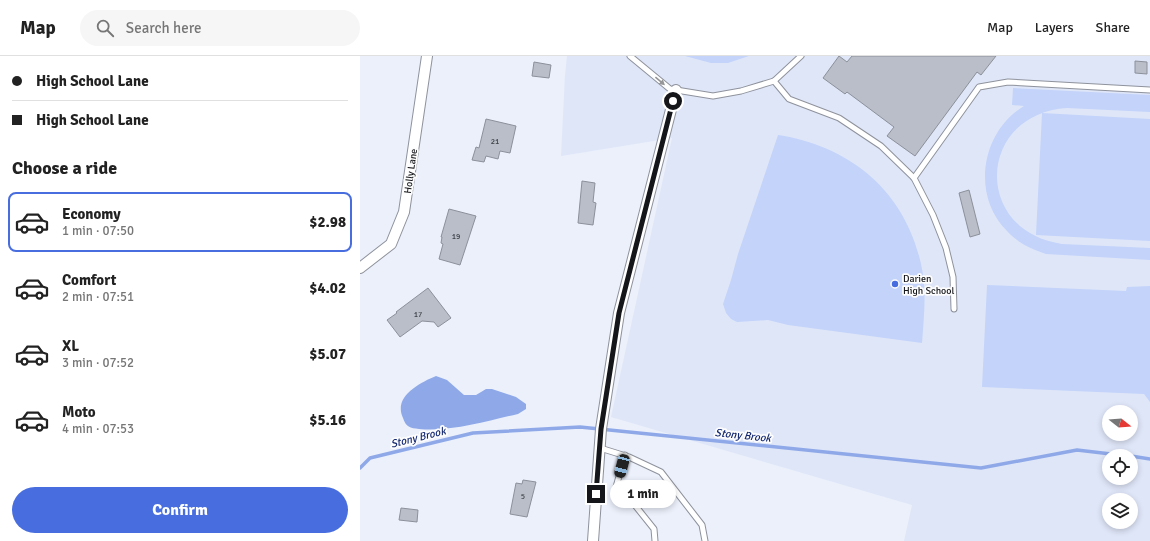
<!DOCTYPE html>
<html lang="en">
<head>
<meta charset="utf-8">
<style>
  :root { --surface:#fff; --page:#f6f6f6; --text:#222; --muted:#767676; --line:#e0e0e0; --accent:#476ddf }
  body { margin:0; font-family:Signika,sans-serif; background:var(--page); color:var(--text); height:100vh; display:flex; flex-direction:column; font-size:15px; white-space:nowrap }
  * { box-sizing:border-box; margin:0 }
  p { font-size:13px; color:var(--muted) }
  .icon { flex:none; width:22px; height:22px; fill:none; stroke:currentColor; stroke-width:2; stroke-linecap:round; stroke-linejoin:round }
  .map { position:relative; flex:1; overflow:hidden }
  .details { display:flex; flex-direction:column; background:var(--surface); width:360px }
  .details>* { flex:none }
  .guide { display:grid; align-content:center; height:88px; padding:0 12px; background:var(--surface) }
  .needle { width:26px; rotate:107deg }
  .tools { position:absolute; left:742px; top:349px; display:grid; gap:8px }
  .tools a { display:grid; place-items:center; width:36px; height:36px; border-radius:50%; background:var(--surface); box-shadow:0 2px 6px #0003; font-size:20px }
  .end { position:absolute; width:18px; height:18px; margin:-9px; border:5px solid #15161a; background:#fff; box-shadow:0 0 0 2px #fff }
  .from { border-radius:50% }
  .bubble { position:absolute; height:28px; border-radius:14px; background:var(--surface); box-shadow:0 2px 6px #0003; font-size:13px; font-weight:700; line-height:28px; text-align:center }
  .car { position:absolute; width:12px; height:24px; margin:-12px -6px; border-radius:5px; box-shadow:0 0 3px 1px #0007; background:linear-gradient(#222 24%,#8ab4d8 0 40%,#222 0 76%,#8ab4d8 0 86%,#222 0) }
  .guide b { display:flex; align-items:center; gap:14px; height:38px; font-size:15px }
  .guide b+b { border-top:1px solid var(--line) }
  .guide i { width:10px; height:10px; background:var(--text) }
  ul { padding:0; list-style:none }
  li { display:flex; align-items:center; gap:12px; height:60px; margin:0 8px 6px; padding:0 4px; border:2px solid transparent; border-radius:8px }
  li div { flex:1 }
  li b { display:block; font-size:15px }
  li em { font-style:normal; font-weight:700 }
  li.current { border-color:var(--accent) }
  li>.icon { width:36px; height:36px; stroke-width:1.5 }
  h2 { padding:0 12px; font-size:18px; line-height:48px }
  .action { display:flex; gap:8px; margin-top:auto; padding:8px 12px }
  .action a { flex:1; height:46px; border-radius:24px; background:var(--accent); color:#fff; font-size:16px; font-weight:700; line-height:46px; text-align:center }
  header { display:flex; align-items:center; gap:24px; box-sizing:border-box; height:56px; padding:0 20px; background:var(--surface); border-bottom:1px solid var(--line) }
  header strong { font-size:19px }
  nav { display:flex; gap:22px; margin-inline-start:auto; font-size:14px }
  .search { width:280px; height:36px; background:var(--page); display:flex; align-items:center; gap:10px; box-sizing:border-box; padding:0 14px; border-radius:22px; color:var(--muted); font-size:15px }
  main { display:flex; flex:1; min-height:0 }
  .map>svg:first-child { display:block }
  .built { fill:#dfe6f8; fill-rule:evenodd }
  .green { fill:#c3d3fa }
  .water { fill:#8fa9e8 }
  .lines { fill:none; stroke-linecap:round; stroke-linejoin:round }
  .stream { stroke:#8fa9e8; stroke-width:3.5 }
  .building { fill:#b9bec8; stroke:#8c909a }
  .service-casing { stroke:#8e929c; stroke-width:7 }
  .minor-casing { stroke:#8e929c; stroke-width:12 }
  .service { stroke:#fff; stroke-width:5 }
  .minor { stroke:#fff; stroke-width:10 }
  .oneway { fill:#969698 }
  .route { stroke:#15161a; stroke-width:5 }
  .poi-dot { fill:#476ddf; stroke:#fdfdfd; stroke-width:1.5 }
  .labels { text-anchor:middle; stroke-width:3.5; stroke-linejoin:round; paint-order:stroke }
  .number-label { font-size:8px; fill:#3e4046 }
  .street-label { font-size:10px; fill:#15161a; stroke:#fdfdfd }
  .poi-label { font-size:10px; fill:#15161a; stroke:#fdfdfd; text-anchor:start }
  .water-label { font-size:11px; font-style:italic; fill:#152971; stroke:#fdfdfd }
</style>
</head>
<body>
<header>
<strong>Map</strong>
<div class="search"><svg class="icon" aria-label="search" viewBox="0 0 24 24"><circle cx="10" cy="10" r="6"/><path d="M15 15l6 6"/></svg>Search here</div>
<nav><a>Map</a><a>Layers</a><a>Share</a></nav>
</header>
<main>
<section class="details">
<div class="guide">
<b><i class="from"></i>High School Lane</b>
<b><i></i>High School Lane</b>
</div>
<h2>Choose a ride</h2>
<ul>
<li class="current"><svg class="icon" aria-label="car" viewBox="0 0 24 24"><path d="M5 17H2v-5l4-1 3-4h7l3 4 3 1v5h-3M9 17h6M6 11h13"/><circle cx="7" cy="17" r="2"/><circle cx="17" cy="17" r="2"/></svg><div><b>Economy</b><p>1 min · 07:50</p></div><em>$2.98</em></li>
<li><svg class="icon" aria-label="car" viewBox="0 0 24 24"><path d="M5 17H2v-5l4-1 3-4h7l3 4 3 1v5h-3M9 17h6M6 11h13"/><circle cx="7" cy="17" r="2"/><circle cx="17" cy="17" r="2"/></svg><div><b>Comfort</b><p>2 min · 07:51</p></div><em>$4.02</em></li>
<li><svg class="icon" aria-label="car" viewBox="0 0 24 24"><path d="M5 17H2v-5l4-1 3-4h7l3 4 3 1v5h-3M9 17h6M6 11h13"/><circle cx="7" cy="17" r="2"/><circle cx="17" cy="17" r="2"/></svg><div><b>XL</b><p>3 min · 07:52</p></div><em>$5.07</em></li>
<li><svg class="icon" aria-label="car" viewBox="0 0 24 24"><path d="M5 17H2v-5l4-1 3-4h7l3 4 3 1v5h-3M9 17h6M6 11h13"/><circle cx="7" cy="17" r="2"/><circle cx="17" cy="17" r="2"/></svg><div><b>Moto</b><p>4 min · 07:53</p></div><em>$5.16</em></li>
</ul>
<div class="action"><a>Confirm</a></div>
</section>
<div class="map">
<svg width="790" height="485" viewBox="0 0 790 485">
  <rect width="100%" height="100%" fill="#ebf0fb"/>
  <path class="built" d="M207 0H790V485H544L552 449 251 361 312 82 201 100 205 19ZM749 356H771V378H749ZM749 400H771V422H749ZM749 444H771V466H749Z"/>
  <g class="green">
    <polygon points="325,0 389,0 368,7 351,7"/>
    <path d="M653 32 790 39V56L707 52C617 58 612 175 702 188L790 192V204L686 198C671 193 658 187 647 175 611 139 621 76 664 50L652 49Z"/>
    <polygon points="682,57 790,63 790,185 676,179"/>
    <path d="M418 79C490 90 545 135 561 208 567 234 564 260 562 287L428 269 408 264 377 266 371 263 366 257 363 248 371 224 378 198Z"/>
    <polygon points="627,229 766,235 767,231 790,230 790,346 784,338 622,331"/>
  </g>
  <path class="water" d="M76 320 87 324 104 339H116L126 333H132L156 341 166 348V353L158 358C127 365 92 376 59 373 50 372 46 371 43 362 33 341 59 327 76 320Z"/>
  <g class="lines">
    <g class="stream">
      <polyline points="771,400 790,403"/>
      <polyline points="0,412 10,402 113,377 220,371 621,412 717,394 768,400"/>
    </g>
  </g>
  <g class="building">
    <polygon points="479,0 487,6 492,0 636,0 621,19 617,16 555,100 527,80 534,71 487,36 485,38 463,22"/>
    <polygon points="775,5 787,6 787,18 775,17"/>
    <polygon points="174,6 191,9 189,22 172,20"/>
    <polygon points="126,63 156,70 150,97 140,95 138,103 126,100 124,106 112,104 116,91 119,92"/>
    <polygon points="222,125 235,127 233,146 236,147 233,169 218,167"/>
    <polygon points="609,134 620,178 610,181 599,137"/>
    <polygon points="89,153 116,160 100,209 79,203 83,188 81,187 82,181 81,181"/>
    <polygon points="68,232 91,262 78,271 74,266 62,265 40,281 27,264 37,257 36,256"/>
    <polygon points="163,424 176,426 167,461 150,458 156,427 162,428"/>
    <polygon points="41,452 58,454 57,466 39,464"/>
  </g>
  <g class="lines">
    <defs>
      <g id="service">
        <polyline points="270,0 310,33 353,40 381,35 414,25 441,0"/>
        <polyline points="414,25 429,43 479,62 521,90 554,122 573,159 586,192 593,221 594,253"/>
        <polyline points="554,122 619,31 648,26 790,34"/>
        <polyline points="240,392 269,401 301,416 342,469 345,485"/>
        <polyline points="265,399 256,431 274,448 294,473 295,485"/>
      </g>
      <g id="minor">
        <polyline points="0,212 31,188 44,156 67,0"/>
        <polyline points="233,485 241,373 259,257 316,34"/>
      </g>
    </defs>
    <use href="#service" class="service-casing"/>
    <use href="#minor" class="minor-casing"/>
    <use href="#service" class="service"/>
    <use href="#minor" class="minor"/>
  </g>
  <defs><path id="oneway-solid" d="M-6-.8H1V-3.2L6.5 0L1 3.2V.8H-6Z"/></defs>
  <use class="oneway" href="#oneway-solid" transform="translate(300 25) rotate(40)"/>
  <g class="lines">
    <polyline class="route" points="236,438 241,373 259,257 313,45"/>
  </g>
  <circle class="poi-dot" cx="535" cy="228" r="4"/>
  <g class="labels">
    <g class="number-label">
      <text x="135" y="88">21</text>
      <text x="96" y="183">19</text>
      <text x="58" y="261">17</text>
      <text x="163" y="443">5</text>
    </g>
    <g class="street-label">
      <text transform="translate(50 115) rotate(-82)" y="4">Holly Lane</text>
    </g>
    <g class="poi-label">
      <text x="543" y="226">Darien<tspan x="543" dy="12">High School</tspan></text>
    </g>
    <g class="water-label">
      <text transform="translate(383 379) rotate(6)" y="4">Stony Brook</text>
      <text transform="translate(58 381) rotate(-14)" y="4">Stony Brook</text>
    </g>
  </g>
</svg>
<div class="tools">
<a><svg class="needle" viewBox="-14 -14 28 28"><path d="M0-13l5 13h-10z" fill="#e53935"/><path d="M0 13l5-13h-10z" fill="#767676"/></svg></a>
<a><svg class="icon" aria-label="locate" viewBox="0 0 24 24"><circle cx="12" cy="12" r="6"/><path d="M12 2v4M12 18v4M2 12h4M18 12h4"/></svg></a>
<a><svg class="icon" aria-label="layers" viewBox="0 0 24 24"><path d="M12 4l9 5-9 5-9-5zM3 14l9 5 9-5"/></svg></a>
</div>
<i class="end from" style="left:313px;top:45px"></i>
<i class="end" style="left:236px;top:438px"></i>
<div class="bubble" style="left:250px;top:424px;width:66px">1 min</div>
<i class="car" style="left:262px;top:410px;rotate:195deg"></i>
</div>
</main>
</body>
</html>
